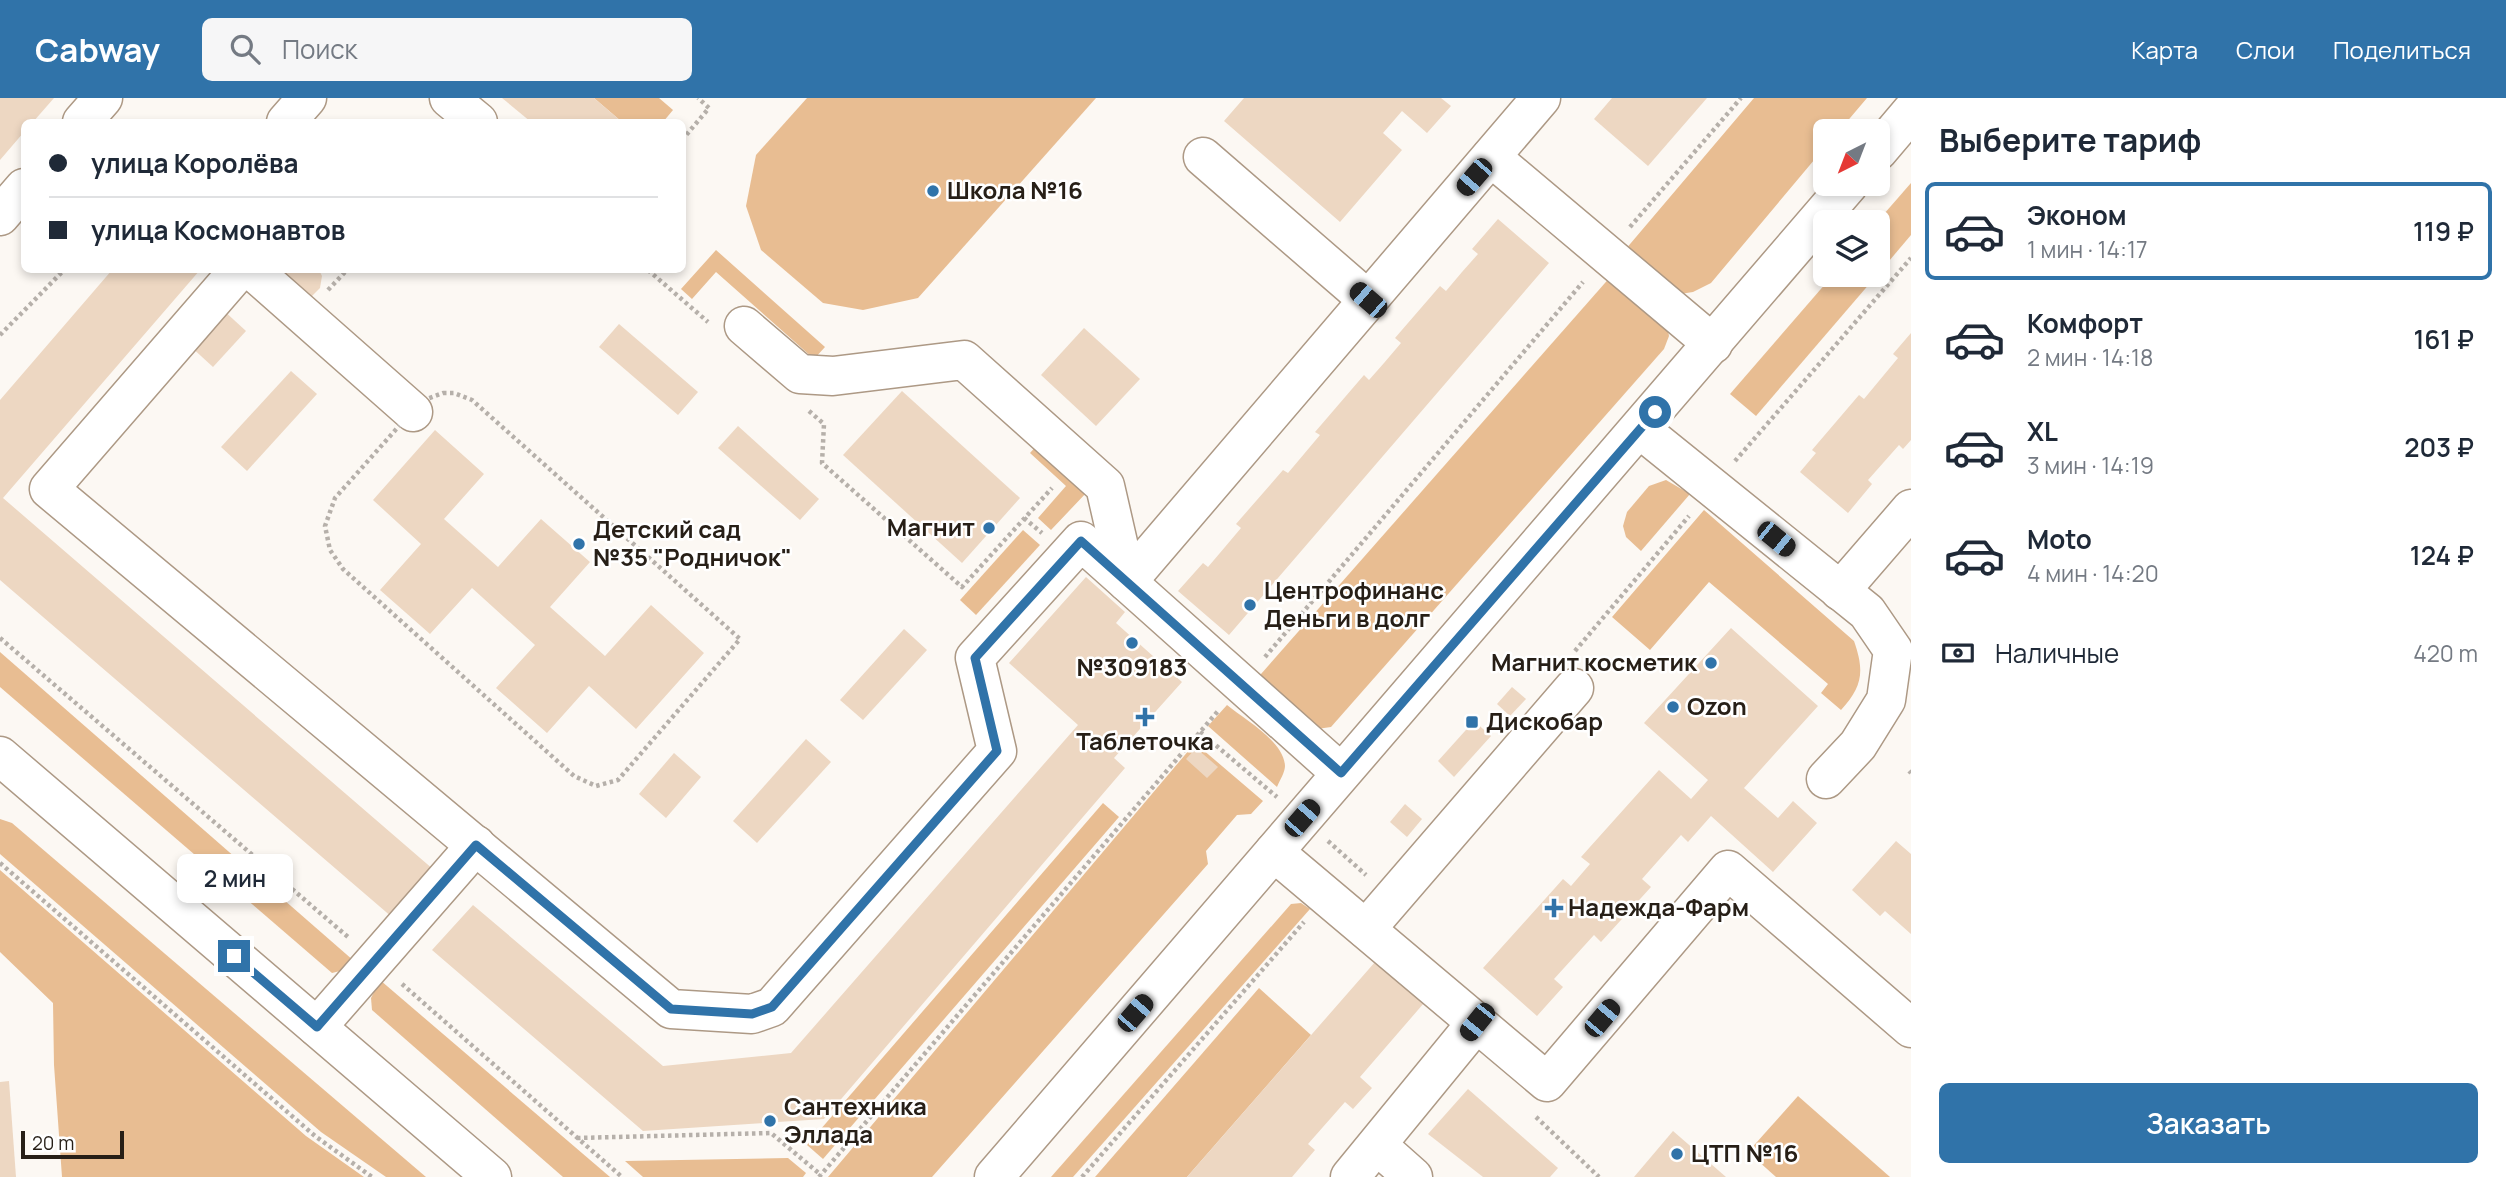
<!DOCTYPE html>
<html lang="ru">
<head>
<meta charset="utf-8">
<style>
  :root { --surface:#fff; --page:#f6f6f7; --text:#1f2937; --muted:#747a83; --line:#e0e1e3; --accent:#3073a9 }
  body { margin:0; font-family:Manrope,sans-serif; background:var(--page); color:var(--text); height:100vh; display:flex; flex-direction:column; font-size:26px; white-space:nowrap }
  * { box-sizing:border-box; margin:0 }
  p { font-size:23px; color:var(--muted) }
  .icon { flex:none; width:38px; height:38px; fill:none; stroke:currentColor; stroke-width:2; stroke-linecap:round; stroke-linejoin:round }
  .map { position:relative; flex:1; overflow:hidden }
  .sheet { display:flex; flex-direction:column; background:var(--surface); width:595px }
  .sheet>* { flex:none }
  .guide { position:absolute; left:21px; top:21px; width:665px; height:154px; border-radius:10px; box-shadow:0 4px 10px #0003; display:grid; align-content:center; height:154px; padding:0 28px; background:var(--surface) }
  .needle { width:46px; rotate:222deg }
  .fabs { position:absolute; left:1813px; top:21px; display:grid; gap:14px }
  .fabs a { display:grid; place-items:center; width:77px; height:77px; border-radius:10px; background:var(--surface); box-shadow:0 4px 10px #0003; font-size:35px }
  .scale { position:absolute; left:21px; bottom:18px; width:103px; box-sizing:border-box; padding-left:7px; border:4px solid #271f17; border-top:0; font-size:19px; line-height:24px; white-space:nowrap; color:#271f17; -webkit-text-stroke:5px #fff; paint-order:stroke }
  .end { position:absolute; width:32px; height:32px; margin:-16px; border:9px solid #3073a9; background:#fff; box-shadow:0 0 0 4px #fff }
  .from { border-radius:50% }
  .bubble { position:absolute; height:49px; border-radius:10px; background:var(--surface); box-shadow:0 4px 10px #0003; font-size:23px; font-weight:600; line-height:49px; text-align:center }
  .car { position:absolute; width:21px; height:42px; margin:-21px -10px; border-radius:9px; box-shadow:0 0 5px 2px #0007; background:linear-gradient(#222 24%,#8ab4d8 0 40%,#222 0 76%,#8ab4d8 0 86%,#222 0) }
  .guide b { display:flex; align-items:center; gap:24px; height:66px; font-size:26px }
  .guide b+b { border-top:2px solid var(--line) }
  .guide i { width:18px; height:18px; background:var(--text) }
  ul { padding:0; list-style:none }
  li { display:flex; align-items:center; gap:21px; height:98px; margin:0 14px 10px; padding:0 14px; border:4px solid transparent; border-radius:10px }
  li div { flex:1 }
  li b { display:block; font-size:26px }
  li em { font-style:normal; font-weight:600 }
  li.current { border-color:var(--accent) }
  li>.icon { width:63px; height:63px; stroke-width:1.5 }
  h2 { padding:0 28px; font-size:32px; line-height:84px }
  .pay { display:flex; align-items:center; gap:18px; height:77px; padding:0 28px; font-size:26px }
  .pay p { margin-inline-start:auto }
  .action { display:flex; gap:14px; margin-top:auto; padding:14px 28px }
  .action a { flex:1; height:80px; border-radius:10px; background:var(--accent); color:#fff; font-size:28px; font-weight:600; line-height:80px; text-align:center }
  header { display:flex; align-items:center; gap:42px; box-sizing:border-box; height:98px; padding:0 35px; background:var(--accent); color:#fff }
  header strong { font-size:33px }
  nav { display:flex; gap:38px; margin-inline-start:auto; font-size:24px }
  .search { width:490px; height:63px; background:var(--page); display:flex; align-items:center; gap:18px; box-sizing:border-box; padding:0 24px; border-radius:10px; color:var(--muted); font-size:26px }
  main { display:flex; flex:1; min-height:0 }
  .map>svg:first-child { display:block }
  .green { fill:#e8bd92 }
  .building { fill:#edd7c2 }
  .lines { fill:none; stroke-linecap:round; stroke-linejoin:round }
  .minor-casing { stroke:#ad9985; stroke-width:41 }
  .major-casing { stroke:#ad9985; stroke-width:41 }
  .path { stroke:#b6b0aa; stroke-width:4.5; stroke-dasharray:3.5 3.5; stroke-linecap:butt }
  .minor { stroke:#fff; stroke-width:38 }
  .major { stroke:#fff; stroke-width:38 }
  .route { stroke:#3073a9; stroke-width:9 }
  .poi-dot { fill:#3073a9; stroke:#fff; stroke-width:2.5 }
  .labels { text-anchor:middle; stroke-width:5; stroke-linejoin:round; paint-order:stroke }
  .poi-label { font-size:24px; font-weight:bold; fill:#271f17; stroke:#fff; text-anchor:start }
</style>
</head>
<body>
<header>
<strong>Cabway</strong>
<div class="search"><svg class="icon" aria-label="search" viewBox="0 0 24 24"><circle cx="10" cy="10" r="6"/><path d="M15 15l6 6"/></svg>Поиск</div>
<nav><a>Карта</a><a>Слои</a><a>Поделиться</a></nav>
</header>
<main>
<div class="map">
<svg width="1911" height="1079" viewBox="0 0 1911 1079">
  <rect width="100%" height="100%" fill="#fcf8f3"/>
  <g class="green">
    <polygon points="594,0 659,0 673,12 663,24 622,24"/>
    <polygon points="807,0 1096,0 918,200 863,212 823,205 761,152 746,108 756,57"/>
    <polygon points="1754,0 1867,0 1839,33 1825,33 1825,49 1711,185 1693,194 1680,196 1625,152"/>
    <polygon points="1911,85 1911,137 1878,176 1877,124"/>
    <polygon points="716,152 825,249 814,261 716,174 692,201 681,191"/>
    <polygon points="1612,177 1667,228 1669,238 1664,251 1331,629 1317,631 1254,584"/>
    <polygon points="1833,177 1877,177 1756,318 1730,296"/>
    <polygon points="1039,345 1087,394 1051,432 1038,420 1066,388 1030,355"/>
    <polygon points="1666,382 1690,396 1641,453 1626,439 1623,428 1627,414 1649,388"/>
    <path d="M1704 412 1854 543C1865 574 1862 589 1841 612L1821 595 1828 586 1709 484 1650 552 1612 519Z"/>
    <polygon points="1023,432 1040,447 976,517 960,502"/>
    <polygon points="0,554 354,863 344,872 332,875 0,589"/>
    <path d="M1227 607C1244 621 1284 643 1285 668 1285 674 1280 682 1277 689L1208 628Z"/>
    <polygon points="1195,645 1263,703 1251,716 1237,717 1206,753 1208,766 932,1079 828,1079"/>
    <polygon points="1103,705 1119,719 823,1061 807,1047"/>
    <polygon points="0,721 12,725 426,1079 386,1079 321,1034 0,756"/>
    <polygon points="0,772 306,1038 364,1079 62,1079 54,967 53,905 0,854"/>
    <polygon points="1301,805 1310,811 1073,1079 1051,1079 1291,806"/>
    <polygon points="380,882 610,1079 563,1079 372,912 371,900"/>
    <polygon points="1259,890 1311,937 1187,1079 1095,1079"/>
    <polygon points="1798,998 1890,1079 1776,1079 1748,1054"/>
    <polygon points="788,1060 806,1075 803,1079 643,1079 625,1063"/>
  </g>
  <g class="building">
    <polygon points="0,0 54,0 33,24 24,24 24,34 0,62"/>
    <polygon points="502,0 594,0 622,24 531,24"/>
    <polygon points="1244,0 1441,0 1451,8 1427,35 1402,13 1383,35 1402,52 1340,124 1224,23"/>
    <polygon points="1612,0 1707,0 1648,68 1594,21"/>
    <polygon points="1498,121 1549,165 1229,537 1178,493 1203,465 1208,469 1225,449 1241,430 1236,426 1283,372 1288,375 1320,337 1315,334 1364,277 1369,282 1384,265 1401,245 1395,240 1440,188 1446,193 1462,174 1478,156 1472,151"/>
    <polygon points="112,172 200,172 3,400 434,772 393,820 0,482 0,302"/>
    <polygon points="284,172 319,172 322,178 320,190 312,198 301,201 281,177"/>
    <polygon points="222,211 246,233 213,269 189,247"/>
    <polygon points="619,226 698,294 678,317 599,249"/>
    <polygon points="1084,230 1140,281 1096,328 1041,277"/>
    <polygon points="1911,235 1911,342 1903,351 1899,347 1868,382 1872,386 1848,415 1800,374 1816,355 1812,352 1859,297 1864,301 1898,260 1893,256"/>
    <polygon points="291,273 317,296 247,373 221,349"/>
    <polygon points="902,293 1020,400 962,465 843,357"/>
    <polygon points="738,328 819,401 800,422 718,350"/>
    <polygon points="435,332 484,376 444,421 498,469 541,421 590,464 550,509 605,558 651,507 704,555 636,631 589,588 547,635 496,590 535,547 472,490 430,536 380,492 421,446 373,402"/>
    <polygon points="1086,479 1125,514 1116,525 1182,584 1114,660 1125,670 824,1021 643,1033 432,852 473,807 663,968 791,955 1078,627 1009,565"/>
    <polygon points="1731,530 1818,608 1744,690 1778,720 1793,703 1817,725 1773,774 1711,718 1688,744 1681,737 1642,781 1651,789 1601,844 1594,837 1554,881 1563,889 1537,918 1483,870 1563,781 1571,788 1590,766 1581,759 1659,672 1691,701 1708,682 1644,625"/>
    <polygon points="904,531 927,552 863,622 840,602"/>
    <polygon points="1512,589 1526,601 1510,618 1497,606"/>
    <polygon points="1474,623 1491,638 1454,679 1438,663"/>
    <polygon points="806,641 831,664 757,745 733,723"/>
    <polygon points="1196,650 1218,669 1207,680 1186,661"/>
    <polygon points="674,655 701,679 666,720 639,696"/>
    <polygon points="1405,706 1422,721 1407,739 1390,724"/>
    <polygon points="1896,743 1911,756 1911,836 1885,813 1880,818 1852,792"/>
    <polygon points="1375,864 1424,905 1360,979 1372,990 1353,1011 1345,1004 1308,1046 1315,1052 1292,1079 1187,1079"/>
    <polygon points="9,983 16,1079 0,1079 0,984"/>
    <polygon points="1468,991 1558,1070 1550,1079 1483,1079 1428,1036"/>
    <polygon points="1673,1033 1726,1079 1634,1079"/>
  </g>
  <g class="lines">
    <defs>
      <g id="minor">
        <polyline points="449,0 478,24"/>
        <polyline points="82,24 103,0"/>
        <polyline points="286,24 307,0"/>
        <polyline points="1203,59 1368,202"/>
        <polyline points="1491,59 1713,246"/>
        <polyline points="0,118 24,90"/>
        <polyline points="239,172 49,391 671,911 752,916 772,909 997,653 975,560 1081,443 1127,484 1541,0"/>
        <polyline points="252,172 413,314"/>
        <polyline points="744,228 800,276 833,278 964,262 1105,388 1127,484 1341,675"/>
        <polyline points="1640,331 1867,514 1893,552 1886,602 1858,647 1826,681"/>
        <polyline points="1840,493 1911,411"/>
        <polyline points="1274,754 1547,984 1728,772 1911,930"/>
        <polyline points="1366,831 1574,590"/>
        <polyline points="317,929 476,747"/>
        <polyline points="1377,1047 1413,1079"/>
        <polyline points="1350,1079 1477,924"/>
      </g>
      <g id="major">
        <polyline points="1878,53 1911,14"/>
        <polyline points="0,658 492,1079"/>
        <polyline points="994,1079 1849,86"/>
      </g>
    </defs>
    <use href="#minor" class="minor-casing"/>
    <use href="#major" class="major-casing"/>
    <g class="path">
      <polyline points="682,42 709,10 698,0"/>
      <polyline points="1630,129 1741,0"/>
      <polyline points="648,172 708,224"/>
      <polyline points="328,192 347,172"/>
      <polyline points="0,237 64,172"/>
      <polygon points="443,295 454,295 472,302 740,541 618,682 596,688 574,678 343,471 330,452 325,428 335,400 407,319 427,301"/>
      <polyline points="809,313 824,326 822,365 962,489 1052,390"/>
      <polyline points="1735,363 1911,160"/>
      <polyline points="1024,420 1042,435"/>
      <polyline points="0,540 348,839"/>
      <polyline points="1575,553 1689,418"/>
      <polyline points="1265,559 1583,184"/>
      <polyline points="1200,634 1277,699"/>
      <polyline points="1909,673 1911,675"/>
      <polyline points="1328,743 1366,777"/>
      <polyline points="0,765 315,1038 372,1079"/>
      <polyline points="402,886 622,1079"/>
      <polyline points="1536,1019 1599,1079"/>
      <polyline points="577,1040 771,1035 821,1077"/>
      <polyline points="819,1079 1218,613"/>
      <polyline points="1082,1079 1304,824"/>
    </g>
    <use href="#minor" class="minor"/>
    <use href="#major" class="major"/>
  </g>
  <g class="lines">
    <polyline class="route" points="234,858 317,929 476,747 671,911 752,916 772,909 997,653 975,560 1081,443 1341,675 1655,314"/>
  </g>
  <g class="poi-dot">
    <circle cx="933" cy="93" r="7"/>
    <circle cx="989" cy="430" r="7"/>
    <circle cx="579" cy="446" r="7"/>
    <circle cx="1250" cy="507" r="7"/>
    <circle cx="1132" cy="545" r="7"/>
    <circle cx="1711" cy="565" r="7"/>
    <circle cx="1673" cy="609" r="7"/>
    <path d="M1141.5 608.5h7v7h7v7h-7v7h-7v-7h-7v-7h7z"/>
    <rect x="1465" y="617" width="14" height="14" rx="3.5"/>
    <path d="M1550.5 799.5h7v7h7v7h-7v7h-7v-7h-7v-7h7z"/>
    <circle cx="770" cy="1023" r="7"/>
    <circle cx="1677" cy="1056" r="7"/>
  </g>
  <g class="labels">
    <g class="poi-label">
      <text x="947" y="101">Школа №16</text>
      <text x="975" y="438" text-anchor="end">Магнит</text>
      <text x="593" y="440">Детский сад<tspan x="593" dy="28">№35 "Родничок"</tspan></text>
      <text x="1264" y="501">Центрофинанс<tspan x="1264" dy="28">Деньги в долг</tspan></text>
      <text x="1697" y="573" text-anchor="end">Магнит косметик</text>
      <text x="1132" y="578" text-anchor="middle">№309183</text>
      <text x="1687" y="617">Ozon</text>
      <text x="1486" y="632">Дискобар</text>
      <text x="1145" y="652" text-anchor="middle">Таблеточка</text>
      <text x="1568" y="818">Надежда-Фарм</text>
      <text x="784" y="1017">Сантехника<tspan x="784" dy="28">Эллада</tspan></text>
      <text x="1691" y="1064">ЦТП №16</text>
    </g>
  </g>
</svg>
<div class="fabs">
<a><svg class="needle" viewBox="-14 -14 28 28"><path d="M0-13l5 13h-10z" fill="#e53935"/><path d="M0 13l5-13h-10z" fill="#747a83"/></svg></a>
<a><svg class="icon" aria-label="layers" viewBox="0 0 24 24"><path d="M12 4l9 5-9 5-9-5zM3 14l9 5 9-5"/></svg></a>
</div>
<div class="scale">20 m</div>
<i class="end from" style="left:1655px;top:314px"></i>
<i class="end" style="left:234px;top:858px"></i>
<div class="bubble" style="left:177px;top:756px;width:116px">2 мин</div>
<i class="car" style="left:1474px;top:79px;rotate:221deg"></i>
<i class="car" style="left:1368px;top:202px;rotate:311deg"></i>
<i class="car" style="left:1776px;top:441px;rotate:129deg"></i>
<i class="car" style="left:1302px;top:720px;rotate:41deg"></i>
<i class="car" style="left:1135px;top:915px;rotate:41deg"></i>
<i class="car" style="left:1602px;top:920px;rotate:40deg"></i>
<i class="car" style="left:1477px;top:924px;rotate:219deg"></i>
<div class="guide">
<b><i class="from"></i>улица Королёва</b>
<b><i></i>улица Космонавтов</b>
</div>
</div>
<section class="sheet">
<h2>Выберите тариф</h2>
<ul>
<li class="current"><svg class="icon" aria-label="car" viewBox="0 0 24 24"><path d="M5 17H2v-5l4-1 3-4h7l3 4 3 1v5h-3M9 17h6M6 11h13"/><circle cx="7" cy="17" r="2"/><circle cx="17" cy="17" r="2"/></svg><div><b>Эконом</b><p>1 мин · 14:17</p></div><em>119 ₽</em></li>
<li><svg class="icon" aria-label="car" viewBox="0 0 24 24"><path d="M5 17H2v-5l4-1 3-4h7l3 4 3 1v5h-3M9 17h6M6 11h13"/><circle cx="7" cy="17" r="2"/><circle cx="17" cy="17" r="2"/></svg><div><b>Комфорт</b><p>2 мин · 14:18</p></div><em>161 ₽</em></li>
<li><svg class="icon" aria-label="car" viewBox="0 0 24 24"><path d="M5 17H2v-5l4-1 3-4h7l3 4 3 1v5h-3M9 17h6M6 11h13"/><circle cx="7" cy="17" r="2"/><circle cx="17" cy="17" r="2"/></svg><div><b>XL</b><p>3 мин · 14:19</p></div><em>203 ₽</em></li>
<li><svg class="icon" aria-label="car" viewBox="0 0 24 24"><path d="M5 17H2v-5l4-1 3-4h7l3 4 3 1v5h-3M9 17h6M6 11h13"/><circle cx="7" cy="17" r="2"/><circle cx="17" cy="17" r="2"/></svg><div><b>Moto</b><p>4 мин · 14:20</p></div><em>124 ₽</em></li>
</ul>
<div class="pay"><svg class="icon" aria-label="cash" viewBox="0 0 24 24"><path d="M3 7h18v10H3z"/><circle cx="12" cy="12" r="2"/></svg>Наличные<p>420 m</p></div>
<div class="action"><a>Заказать</a></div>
</section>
</main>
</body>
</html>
